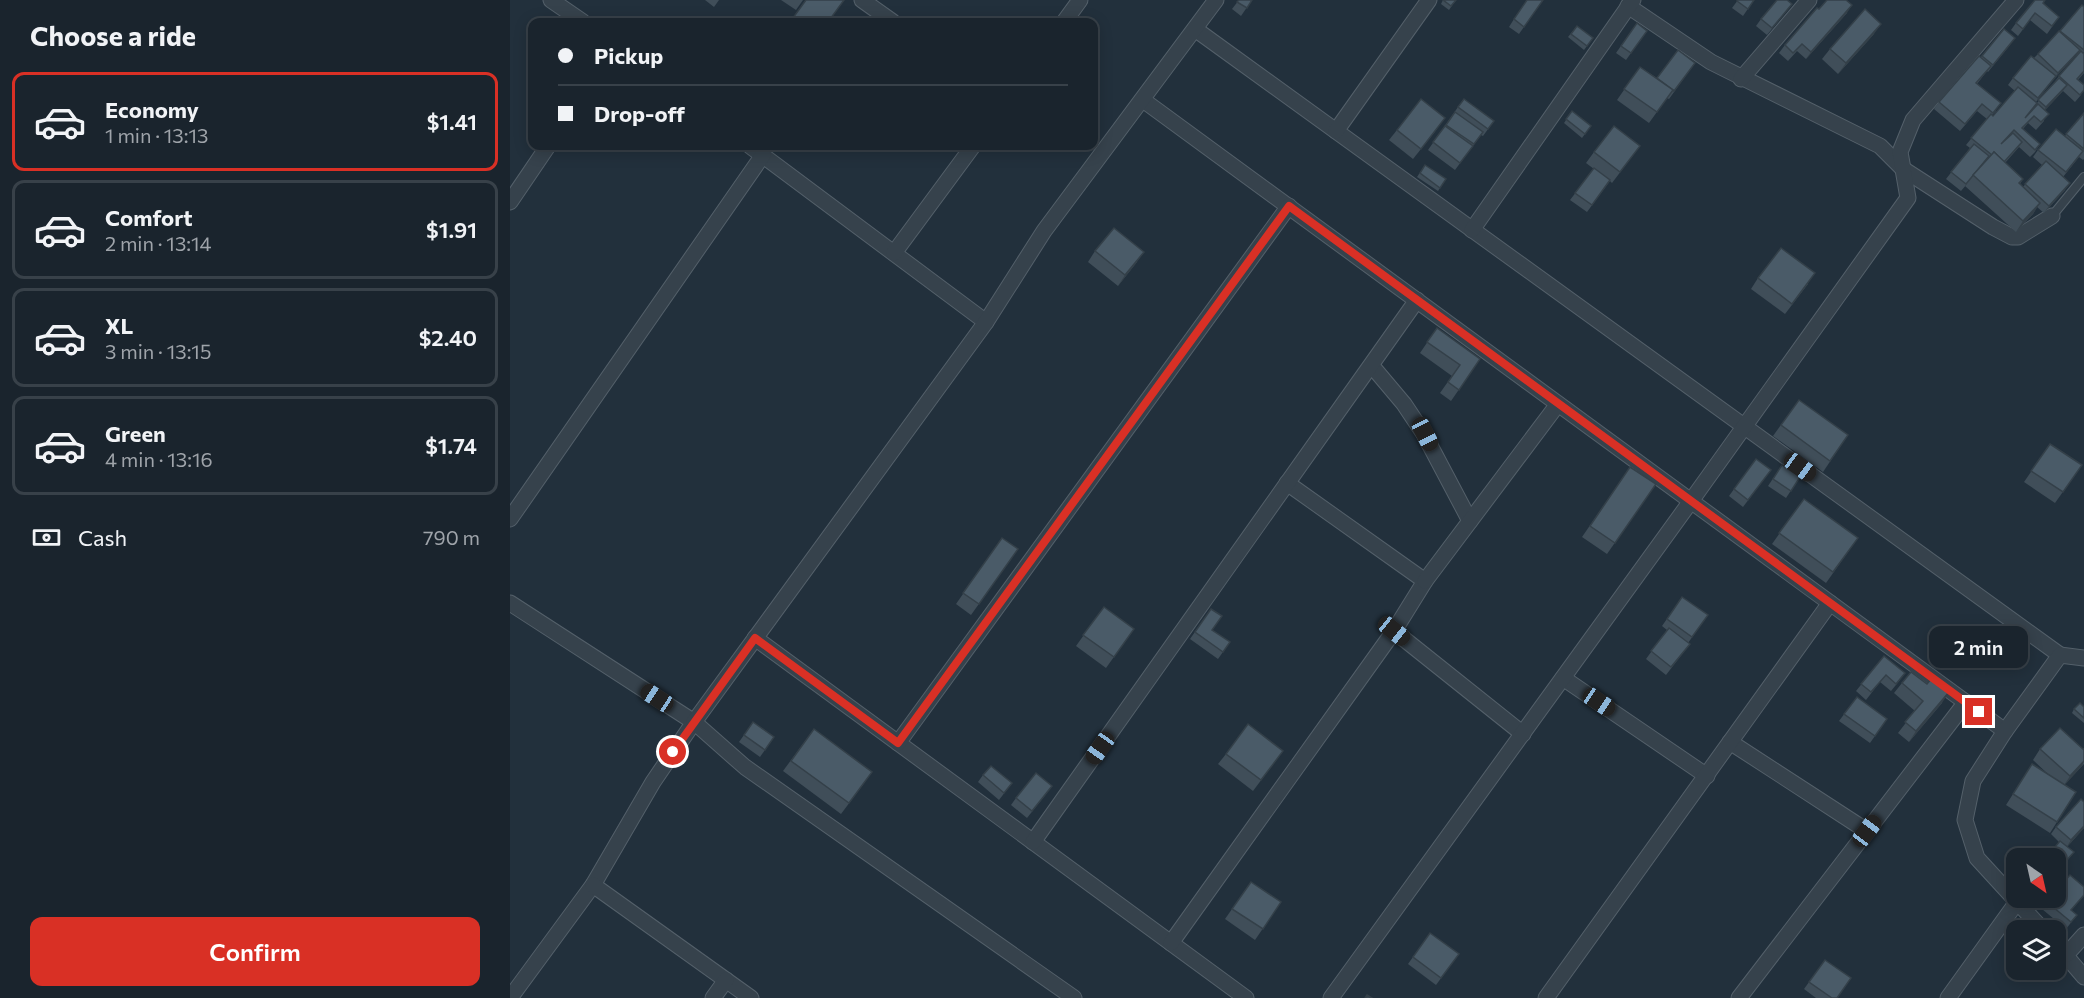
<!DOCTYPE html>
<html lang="en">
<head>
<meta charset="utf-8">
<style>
  :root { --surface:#1a242d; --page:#273039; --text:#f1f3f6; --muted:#9fa4aa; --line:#384149; --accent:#d93025 }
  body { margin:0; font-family:Commissioner,sans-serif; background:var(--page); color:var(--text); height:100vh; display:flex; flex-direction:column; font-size:22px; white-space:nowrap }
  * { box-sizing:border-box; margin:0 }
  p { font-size:20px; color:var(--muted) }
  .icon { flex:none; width:33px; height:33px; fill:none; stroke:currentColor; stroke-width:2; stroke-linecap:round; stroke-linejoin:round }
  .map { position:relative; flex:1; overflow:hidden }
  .sheet { display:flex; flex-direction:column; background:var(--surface); width:510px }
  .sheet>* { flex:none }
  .top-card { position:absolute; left:18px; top:18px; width:570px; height:132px; border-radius:12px; box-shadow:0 3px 15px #0003,0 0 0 2px var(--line); display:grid; align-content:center; height:132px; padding:0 30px; background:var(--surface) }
  .needle { width:39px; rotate:146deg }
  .buttons { position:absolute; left:1496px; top:848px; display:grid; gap:12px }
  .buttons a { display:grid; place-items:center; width:60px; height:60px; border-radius:12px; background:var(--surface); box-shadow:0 3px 15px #0003,0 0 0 2px var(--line); font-size:30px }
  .end { position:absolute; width:27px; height:27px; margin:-14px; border:8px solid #d93025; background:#fff; box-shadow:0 0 0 3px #fff }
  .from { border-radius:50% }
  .bubble { position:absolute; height:42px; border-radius:12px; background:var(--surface); box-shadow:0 3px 15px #0003,0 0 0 2px var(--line); font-size:20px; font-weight:600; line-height:42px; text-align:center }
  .car { position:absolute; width:18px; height:36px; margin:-18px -9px; border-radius:8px; box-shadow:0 0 4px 2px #0007; background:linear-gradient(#222 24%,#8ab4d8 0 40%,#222 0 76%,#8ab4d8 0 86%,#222 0) }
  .top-card b { display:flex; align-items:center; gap:21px; height:57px; font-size:22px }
  .top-card b+b { border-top:2px solid var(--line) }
  .top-card i { width:15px; height:15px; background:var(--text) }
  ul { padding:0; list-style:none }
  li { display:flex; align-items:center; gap:18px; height:99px; margin:0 12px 9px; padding:0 18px; border:3px solid var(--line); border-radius:12px }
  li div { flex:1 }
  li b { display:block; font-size:22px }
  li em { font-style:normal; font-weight:600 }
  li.selected { border-color:var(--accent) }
  li>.icon { width:54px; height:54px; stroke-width:1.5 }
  h2 { padding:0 30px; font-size:27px; line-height:72px }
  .pay { display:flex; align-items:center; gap:15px; height:66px; padding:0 30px; font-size:22px }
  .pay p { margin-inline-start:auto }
  .button { display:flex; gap:12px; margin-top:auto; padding:12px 30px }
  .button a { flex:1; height:69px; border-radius:12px; background:var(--accent); color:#fff; font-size:24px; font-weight:600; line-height:69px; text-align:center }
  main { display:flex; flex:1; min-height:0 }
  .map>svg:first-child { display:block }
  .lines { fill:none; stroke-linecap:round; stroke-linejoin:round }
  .lane-casing { stroke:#54606a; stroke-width:10 }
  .street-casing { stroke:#54606a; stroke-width:17 }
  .lane { stroke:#36424c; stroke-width:8 }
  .street { stroke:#36424c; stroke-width:15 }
  .wall { fill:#404e59; fill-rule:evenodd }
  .shaded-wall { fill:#344049 }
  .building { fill:#4a5b68; stroke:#344049; stroke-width:1.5 }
  .route { stroke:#d93025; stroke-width:8 }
</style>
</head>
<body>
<main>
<section class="sheet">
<h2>Choose a ride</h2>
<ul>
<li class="selected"><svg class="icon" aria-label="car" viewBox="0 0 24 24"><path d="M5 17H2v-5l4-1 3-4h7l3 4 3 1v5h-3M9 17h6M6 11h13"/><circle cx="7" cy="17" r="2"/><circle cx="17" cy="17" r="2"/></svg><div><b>Economy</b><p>1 min · 13:13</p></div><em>$1.41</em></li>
<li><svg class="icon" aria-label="car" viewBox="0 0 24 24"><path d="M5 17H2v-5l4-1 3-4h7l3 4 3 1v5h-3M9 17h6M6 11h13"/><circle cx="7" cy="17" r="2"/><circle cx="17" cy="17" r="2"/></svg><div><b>Comfort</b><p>2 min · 13:14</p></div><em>$1.91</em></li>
<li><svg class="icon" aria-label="car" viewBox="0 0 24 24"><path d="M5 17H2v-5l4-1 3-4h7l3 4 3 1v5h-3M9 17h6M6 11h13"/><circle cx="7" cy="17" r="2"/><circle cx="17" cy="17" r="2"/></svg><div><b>XL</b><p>3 min · 13:15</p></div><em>$2.40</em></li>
<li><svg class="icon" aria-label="car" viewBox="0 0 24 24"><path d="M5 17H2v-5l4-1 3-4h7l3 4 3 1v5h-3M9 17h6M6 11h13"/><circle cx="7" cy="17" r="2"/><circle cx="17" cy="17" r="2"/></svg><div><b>Green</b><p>4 min · 13:16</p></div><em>$1.74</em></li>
</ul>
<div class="pay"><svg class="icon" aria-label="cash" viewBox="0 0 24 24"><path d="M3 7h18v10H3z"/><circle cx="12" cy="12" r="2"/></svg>Cash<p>790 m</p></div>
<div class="button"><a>Confirm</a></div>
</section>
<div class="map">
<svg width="1574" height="998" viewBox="0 0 1574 998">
  <rect width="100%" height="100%" fill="#22303c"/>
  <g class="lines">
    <defs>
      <polyline id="lane" points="1542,216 1574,177"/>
      <g id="street">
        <polyline points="41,0 73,22"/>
        <polyline points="352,0 383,22"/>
        <polyline points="1118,6 1201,62 1370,146 1393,169 1483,227 1502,237 1508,237 1542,216"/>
        <polyline points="554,22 570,0"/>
        <polyline points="685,29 1550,655"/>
        <polyline points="1231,79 1299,0"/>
        <polyline points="633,100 1495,731"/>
        <polyline points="826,131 919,0"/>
        <polyline points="240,146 476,322"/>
        <polyline points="0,202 38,146"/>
        <polyline points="962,230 1123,0"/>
        <polyline points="384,253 463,146"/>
        <polyline points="862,366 894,404 914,434 960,521"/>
        <polyline points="777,483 915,581 884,631 1013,734"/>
        <polyline points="0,519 253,155"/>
        <polyline points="915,581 1048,404"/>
        <polyline points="0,603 184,722 143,782 83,885 0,998"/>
        <polyline points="245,638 736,998"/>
        <polyline points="1053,678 1197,776"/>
        <polyline points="1220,742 1357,831"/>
        <polyline points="388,743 779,206"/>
        <polyline points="523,842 907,300"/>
        <polyline points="83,885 241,998"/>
        <polyline points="1533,930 1467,858 1455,820 1463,781 1495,731 1550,655 1574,658"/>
        <polyline points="661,943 884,631"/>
        <polyline points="1545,943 1574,977"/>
        <polyline points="1556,955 1574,935"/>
        <polyline points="203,998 216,980"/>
        <polyline points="564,998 235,767 184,722 476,322 534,231 706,0"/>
        <polyline points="821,998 1181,501 1398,198 1390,152 1403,120 1506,0"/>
        <polyline points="1036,998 1320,603"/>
        <polyline points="1229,998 1456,702"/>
        <polyline points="1438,998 1507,902"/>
      </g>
    </defs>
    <use href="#lane" class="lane-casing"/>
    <use href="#street" class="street-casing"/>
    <use href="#lane" class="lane"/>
    <use href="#street" class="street"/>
  </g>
  <g class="wall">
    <polygon points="195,0 209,0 204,7"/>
    <polygon points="271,0 293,0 286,10"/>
    <polygon points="729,0 742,0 731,16 722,9"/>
    <polygon points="933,0 946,0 939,10 931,4"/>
    <polygon points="1033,0 1009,34 999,27 1004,19"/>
    <polygon points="1228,0 1244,0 1233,16 1222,8"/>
    <polygon points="1282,4 1257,35 1246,26 1251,19"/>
    <polygon points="1533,4 1549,17 1537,34 1520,20 1508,36 1501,30 1506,23"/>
    <path d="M1572 5 1574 7V51L1573 53 1574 73 1568 80 1571 95 1565 102 1553 91 1535 110 1534 121 1526 130 1518 123 1513 129 1530 144 1525 152 1520 157 1509 147 1495 163 1513 179 1510 184 1513 187 1532 165 1523 157 1528 150 1555 136 1574 113V159L1573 160 1569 157 1553 177 1555 190 1534 213 1527 207 1523 214 1506 232 1455 186 1457 184 1451 191 1436 179 1460 148 1456 145 1477 119 1467 111 1450 131 1424 109 1429 102 1471 57 1494 29 1500 45 1478 72 1477 71 1467 84 1486 111 1482 115 1483 116 1505 91 1498 85 1503 78 1524 58 1550 32ZM1566 55 1567 56 1549 76 1544 83 1527 103 1526 102 1543 80Z"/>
    <polygon points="1309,9 1337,13 1296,59 1287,51 1278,61 1269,53 1275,45"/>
    <polygon points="1127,23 1137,31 1116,60 1106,53"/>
    <polygon points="1067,26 1083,38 1074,50 1058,37"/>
    <polygon points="1364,34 1328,74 1312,59 1320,49"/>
    <polygon points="1185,63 1159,99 1157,98 1139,123 1107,100 1130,67 1147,78"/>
    <polygon points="948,107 984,121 973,136 971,135 945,170 918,150"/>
    <polygon points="1062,111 1081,126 1072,138 1054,123"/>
    <polygon points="927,129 903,159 879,140 887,130"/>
    <polygon points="1130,146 1102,183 1100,181 1077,212 1060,200 1084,169 1076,163 1084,152"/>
    <polygon points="915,165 936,179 928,191 907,177"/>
    <polygon points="585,251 627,262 608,286 578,262"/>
    <polygon points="1248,278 1298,284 1275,314 1241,289"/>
    <polygon points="927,328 970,359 941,401 930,393 942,376 910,353"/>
    <polygon points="1289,400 1338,435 1313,472 1263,436"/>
    <polygon points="1540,444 1572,465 1545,503 1514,482"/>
    <polygon points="1246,459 1261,470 1233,507 1219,496"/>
    <polygon points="1272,465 1290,477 1276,498 1258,486"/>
    <polygon points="1120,467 1146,484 1097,554 1072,537"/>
    <polygon points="1294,499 1348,538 1316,583 1262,544"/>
    <polygon points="492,538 508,549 461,615 446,604"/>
    <polygon points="1172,597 1198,615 1178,643 1180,644 1156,675 1136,659 1157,630 1152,626"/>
    <polygon points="594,607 624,629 596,668 566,646"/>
    <polygon points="701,609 702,630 720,642 708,659 680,639"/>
    <polygon points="1374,656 1390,680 1381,691 1370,682 1356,700 1346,691"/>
    <polygon points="1392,683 1417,684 1432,703 1399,742 1388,733 1405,711 1384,693"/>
    <polygon points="1347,697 1377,719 1360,743 1329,721"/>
    <polygon points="1574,707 1574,723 1562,713 1564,709"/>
    <polygon points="304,729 355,782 331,814 273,771"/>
    <polygon points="234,735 264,737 250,757 229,742"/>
    <polygon points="1574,748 1574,764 1554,785 1547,822 1540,833 1496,805 1522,764 1540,776 1523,760 1530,749 1573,749"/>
    <polygon points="773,751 743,791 708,764 716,754"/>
    <polygon points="473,775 502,783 489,800 468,782"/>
    <polygon points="537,793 517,818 501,805 506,798"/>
    <polygon points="1574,801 1574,828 1557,847 1564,852 1550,870 1545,865 1545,858 1549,842 1541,834 1546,827"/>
    <polygon points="741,882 771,902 745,940 715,919"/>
    <polygon points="1537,902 1567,915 1556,929 1532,909"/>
    <polygon points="920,933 949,954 926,985 898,964"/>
    <polygon points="1315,960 1327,998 1306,998 1294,989"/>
  </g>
  <g class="shaded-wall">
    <polygon points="1342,5 1337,13 1296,59 1301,52"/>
    <polygon points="1371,24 1364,34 1328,74 1336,63"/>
    <polygon points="1570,50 1565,57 1543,80 1548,73"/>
    <polygon points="1557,85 1552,92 1531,115 1536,107"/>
    <polygon points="1560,183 1555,190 1534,213 1539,206"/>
    <polygon points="1530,203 1523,214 1506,232 1513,221"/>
    <polygon points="634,252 627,262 608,286 615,275"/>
    <polygon points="1439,692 1432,703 1399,742 1406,731"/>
    <polygon points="1574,761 1572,766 1553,787 1560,776"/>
    <polygon points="1574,826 1574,828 1556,848 1561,840"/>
  </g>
  <g class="building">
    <polygon points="296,0 334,0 318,22 280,22"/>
    <polygon points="729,0 742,0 737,8 727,2"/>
    <polygon points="933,0 946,0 941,6"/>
    <polygon points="1017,0 1033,0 1014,27 1004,19"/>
    <polygon points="1228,0 1244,0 1238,9 1227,1"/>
    <polygon points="1267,0 1277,0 1282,4 1262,28 1251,19"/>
    <polygon points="1317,0 1336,0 1342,5 1301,52 1292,44 1283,53 1275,45 1307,8 1309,9"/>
    <polygon points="1525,0 1535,0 1533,3 1549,17 1542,26 1525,13 1513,29 1506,23"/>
    <polygon points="1572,5 1574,7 1574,50 1550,31"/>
    <polygon points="1355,9 1371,24 1336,63 1320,49"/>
    <polygon points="1127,23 1137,31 1121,53 1111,46"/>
    <polygon points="1067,26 1083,38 1077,46 1061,34"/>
    <polygon points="1494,29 1505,38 1483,65 1472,56"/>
    <polygon points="1549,31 1570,50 1548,73 1528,54"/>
    <polygon points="1168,50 1185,63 1164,91 1162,90 1163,90 1147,78"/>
    <polygon points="1571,51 1574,54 1574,71 1567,79 1574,85 1574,90 1570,95 1549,76"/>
    <polygon points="1469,56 1481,66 1466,83 1491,103 1483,113 1472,104 1455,124 1429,102"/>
    <polygon points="1521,56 1546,76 1528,98 1503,78"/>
    <polygon points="1130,67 1163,90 1147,112 1114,89"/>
    <polygon points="1549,78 1557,85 1536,107 1528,100"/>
    <polygon points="1508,87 1527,103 1515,118 1528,104 1539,114 1531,122 1524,116 1512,128 1530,144 1525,150 1504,130 1491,144 1503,133 1512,142 1494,162 1484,152 1482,155 1461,138 1481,114 1483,116"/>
    <polygon points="911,99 935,118 911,149 887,130"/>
    <polygon points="954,99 984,121 978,129 948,107"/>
    <polygon points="1062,111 1081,126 1075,134 1056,119"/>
    <polygon points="945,112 973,132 964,144 936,125"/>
    <polygon points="1574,113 1574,149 1556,134"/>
    <polygon points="935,126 963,146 950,163 923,142"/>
    <polygon points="1104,126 1130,146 1110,172 1084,152"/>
    <polygon points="1546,129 1573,151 1556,172 1528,150"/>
    <polygon points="1464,144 1479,156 1456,184 1441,172"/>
    <polygon points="1484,152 1513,179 1509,183 1530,203 1513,221 1463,175"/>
    <polygon points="1536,161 1560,183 1539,206 1515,184"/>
    <polygon points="915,165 936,179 930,188 910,173"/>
    <polygon points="1084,168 1100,180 1082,205 1065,193"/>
    <polygon points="604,228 634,252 615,275 585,251"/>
    <polygon points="1271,248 1305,273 1282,304 1248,278"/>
    <polygon points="927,328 970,359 949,390 938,382 950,365 917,342"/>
    <polygon points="1289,400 1338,435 1320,461 1271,425"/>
    <polygon points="1540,444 1572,465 1553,492 1521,471"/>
    <polygon points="1246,459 1261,470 1238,500 1224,489"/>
    <polygon points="1272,465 1290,477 1281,491 1263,479"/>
    <polygon points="1120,467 1146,484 1105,543 1080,526"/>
    <polygon points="1294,499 1348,538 1323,572 1269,533"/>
    <polygon points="492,538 508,549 469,604 453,593"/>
    <polygon points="1172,597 1198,615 1182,637 1157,619"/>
    <polygon points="594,607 624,629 604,657 573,635"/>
    <polygon points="701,609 712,616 702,630 720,642 713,652 685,632"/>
    <polygon points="1159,628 1180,644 1161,667 1141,651"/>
    <polygon points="1374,656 1395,673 1386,684 1376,675 1361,692 1351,684"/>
    <polygon points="1401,672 1417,684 1422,678 1439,692 1406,731 1395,722 1413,701 1392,683"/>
    <polygon points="1347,697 1377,719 1365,736 1334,714"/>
    <polygon points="1570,703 1574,707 1574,718 1564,709"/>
    <polygon points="243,722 264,737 255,750 234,735"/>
    <polygon points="738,724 773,751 751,780 716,754"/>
    <polygon points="1550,728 1574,750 1574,761 1560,776 1530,749"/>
    <polygon points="304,729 362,772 339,803 281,761"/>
    <polygon points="1522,764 1566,792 1547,822 1503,794"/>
    <polygon points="481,766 502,783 494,793 473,775"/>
    <polygon points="526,773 542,786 522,811 506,798"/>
    <polygon points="1571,799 1574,802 1574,826 1561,840 1546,827"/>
    <polygon points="1550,841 1564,852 1555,862 1549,857 1545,862 1545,858 1536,858"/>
    <polygon points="1560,875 1574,887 1574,895 1561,910 1567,915 1561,922 1537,902 1541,897 1545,897 1545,892"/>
    <polygon points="741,882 771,902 753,929 722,909"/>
    <polygon points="920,933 949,954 931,978 903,957"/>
    <polygon points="1315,960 1341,978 1327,998 1322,998 1299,982"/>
    <polygon points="857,995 862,998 855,998"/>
  </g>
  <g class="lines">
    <polyline class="route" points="163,752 245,638 388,743 779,206 1469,712"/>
  </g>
</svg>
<div class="buttons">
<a><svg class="needle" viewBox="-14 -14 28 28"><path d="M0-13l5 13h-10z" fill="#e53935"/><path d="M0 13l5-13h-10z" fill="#9fa4aa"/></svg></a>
<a><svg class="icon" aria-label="layers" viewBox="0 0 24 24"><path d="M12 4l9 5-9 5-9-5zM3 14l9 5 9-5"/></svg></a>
</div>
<i class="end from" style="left:163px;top:752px"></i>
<i class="end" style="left:1469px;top:712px"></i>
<div class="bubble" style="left:1419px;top:626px;width:99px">2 min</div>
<i class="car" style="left:915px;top:434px;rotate:153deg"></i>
<i class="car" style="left:1290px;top:467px;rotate:126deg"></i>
<i class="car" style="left:884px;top:631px;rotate:129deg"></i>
<i class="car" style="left:147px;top:698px;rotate:303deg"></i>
<i class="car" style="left:1089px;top:702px;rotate:124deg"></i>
<i class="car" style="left:590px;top:748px;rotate:215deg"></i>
<i class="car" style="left:1357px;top:831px;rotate:37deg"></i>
<div class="top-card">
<b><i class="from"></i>Pickup</b>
<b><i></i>Drop-off</b>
</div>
</div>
</main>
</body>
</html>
